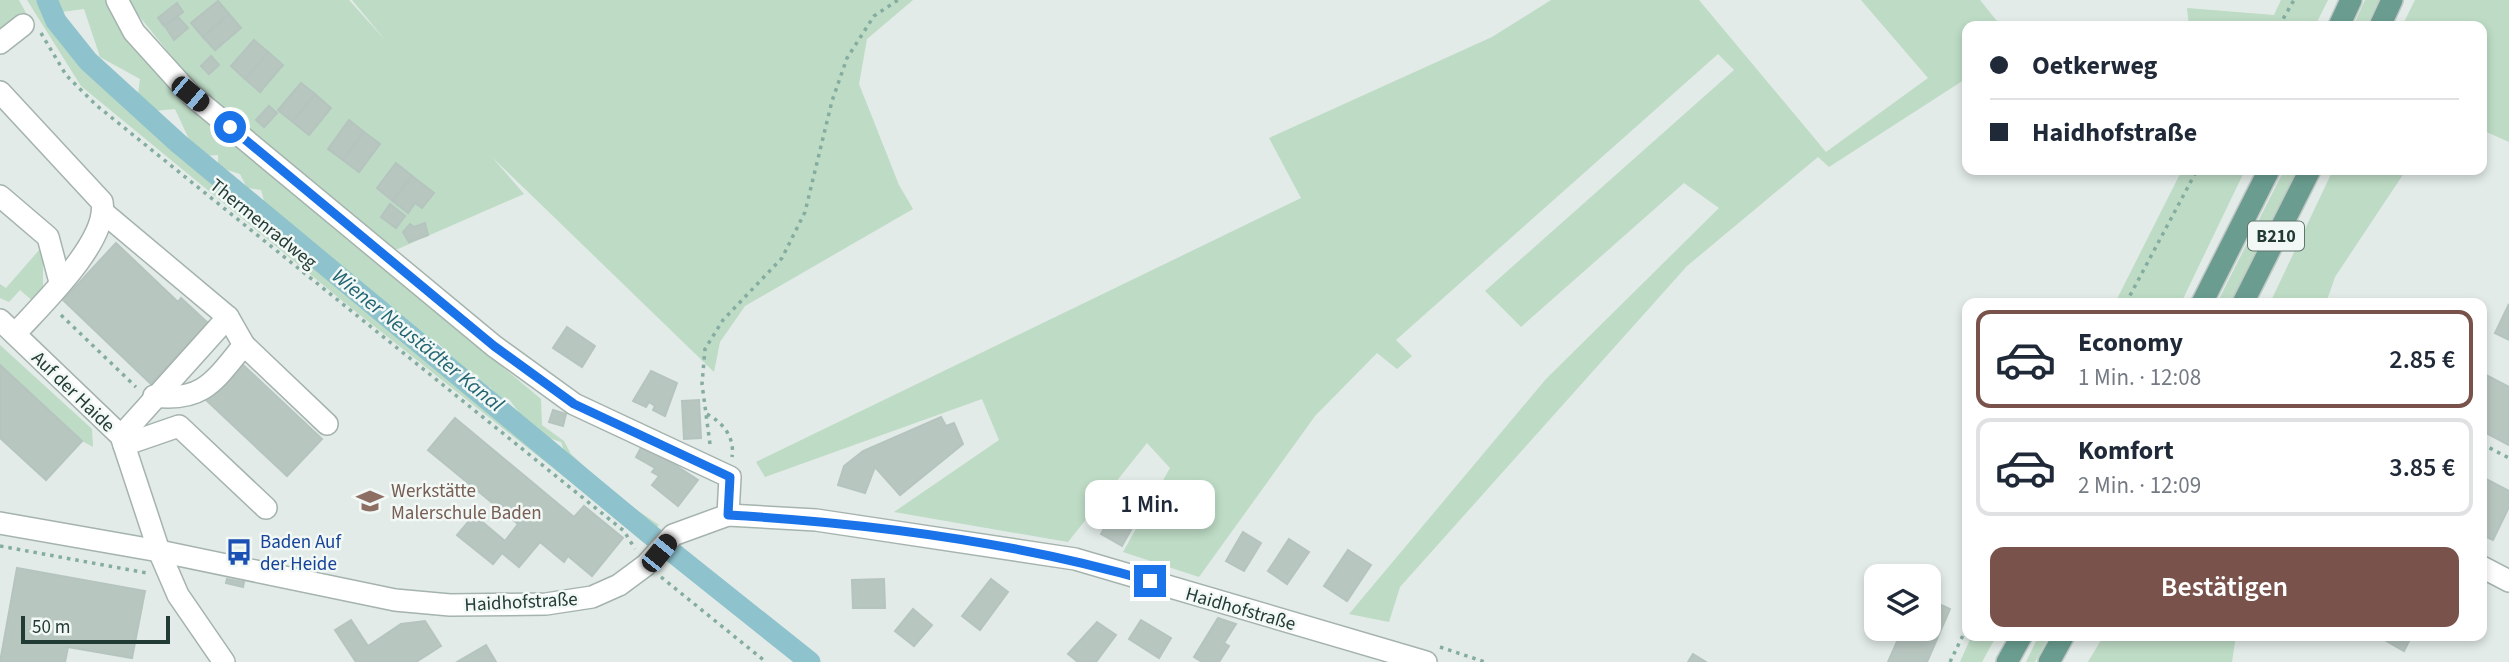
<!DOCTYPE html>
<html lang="de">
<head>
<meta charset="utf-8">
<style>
  :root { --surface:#fff; --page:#f2f2f3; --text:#1f2937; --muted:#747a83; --line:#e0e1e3; --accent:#79524b }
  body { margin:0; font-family:"Source Sans 3",sans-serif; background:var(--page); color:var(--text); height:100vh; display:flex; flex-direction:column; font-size:26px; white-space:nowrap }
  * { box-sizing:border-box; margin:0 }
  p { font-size:23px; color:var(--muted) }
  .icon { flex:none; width:38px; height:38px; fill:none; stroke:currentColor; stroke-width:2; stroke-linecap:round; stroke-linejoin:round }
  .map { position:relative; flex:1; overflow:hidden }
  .side { position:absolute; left:1962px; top:298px; width:525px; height:343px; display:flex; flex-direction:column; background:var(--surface); border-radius:14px; box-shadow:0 4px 10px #0003 }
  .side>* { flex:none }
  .hud { position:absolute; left:1962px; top:21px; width:525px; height:154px; border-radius:14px; box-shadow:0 4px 10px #0003; display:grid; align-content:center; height:154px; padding:0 28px; background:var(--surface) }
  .tools { position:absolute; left:1864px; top:564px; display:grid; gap:14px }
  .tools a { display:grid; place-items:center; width:77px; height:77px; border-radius:14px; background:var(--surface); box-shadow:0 4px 10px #0003; font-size:35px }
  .scale { position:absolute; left:21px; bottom:18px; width:149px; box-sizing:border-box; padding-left:7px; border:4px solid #233b35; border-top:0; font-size:19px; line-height:24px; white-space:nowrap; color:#233b35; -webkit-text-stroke:5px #f2f8f5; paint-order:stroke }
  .end { position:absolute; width:32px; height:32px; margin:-16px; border:9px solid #1a73e8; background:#fff; box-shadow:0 0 0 4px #fff }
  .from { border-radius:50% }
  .bubble { position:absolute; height:49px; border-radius:14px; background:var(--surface); box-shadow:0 4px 10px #0003; font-size:23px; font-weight:600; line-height:49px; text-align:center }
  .car { position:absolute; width:21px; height:42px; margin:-21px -10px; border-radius:9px; box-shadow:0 0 5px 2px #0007; background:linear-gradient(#222 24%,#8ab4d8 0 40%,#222 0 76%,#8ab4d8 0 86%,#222 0) }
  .hud b { display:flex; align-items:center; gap:24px; height:66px; font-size:26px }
  .hud b+b { border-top:2px solid var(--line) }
  .hud i { width:18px; height:18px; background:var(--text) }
  ul { padding:12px 0 0; list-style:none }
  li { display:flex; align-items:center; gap:21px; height:98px; margin:0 14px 10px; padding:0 14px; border:4px solid var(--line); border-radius:14px }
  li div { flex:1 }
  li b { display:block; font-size:26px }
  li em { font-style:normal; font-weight:600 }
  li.on { border-color:var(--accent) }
  li>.icon { width:63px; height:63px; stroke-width:1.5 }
  .primary-button { display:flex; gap:14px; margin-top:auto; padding:14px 28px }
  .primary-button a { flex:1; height:80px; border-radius:14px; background:var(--accent); color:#fff; font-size:28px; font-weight:600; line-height:80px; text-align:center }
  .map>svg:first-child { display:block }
  .green { fill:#bddbc5 }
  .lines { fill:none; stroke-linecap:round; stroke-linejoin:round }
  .canal { stroke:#8ec2cc; stroke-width:21 }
  .building { fill:#b8c6c0; stroke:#b5c4be; stroke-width:2 }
  .minor-casing { stroke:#a5b3ae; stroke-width:24 }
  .major-casing { stroke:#c1c8c6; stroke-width:24 }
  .path { stroke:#85aca0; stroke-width:3.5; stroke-dasharray:3.5 5; stroke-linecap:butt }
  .minor { stroke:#fff; stroke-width:21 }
  .major { stroke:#6a9d90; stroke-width:21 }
  .route { stroke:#1a73e8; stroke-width:9 }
  .labels { text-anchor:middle; stroke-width:5; stroke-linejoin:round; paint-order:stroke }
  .shield { fill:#f2f8f5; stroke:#61746f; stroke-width:2 }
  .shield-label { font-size:18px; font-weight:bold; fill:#233b35 }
  .street-label { font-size:19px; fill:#233b35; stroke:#f2f8f5 }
  .education-label { font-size:19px; fill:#785e54; stroke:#f2f8f5; text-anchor:start }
  .transit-label { font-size:19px; fill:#164399; stroke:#f2f8f5; text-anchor:start }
  .water-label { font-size:21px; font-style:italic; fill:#226472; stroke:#f2f8f5 }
</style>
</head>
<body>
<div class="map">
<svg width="2509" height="662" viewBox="0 0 2509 662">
  <rect width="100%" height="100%" fill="#e2ebe7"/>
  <g class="green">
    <polygon points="0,0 19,0 26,13 0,33"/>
    <polygon points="27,0 39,0 44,15 65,45 86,70 193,163 221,180 226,191 241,200 299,246 418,345 443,373 453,375 645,531 647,527 568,461 561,442 534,433 509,399 502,401 490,387 482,387 478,375 462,369 448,358 448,353 436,341 423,339 291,232 266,207 261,190 247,188 240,174 218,167 218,155 201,156 188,137 175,109 154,111 138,94 140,79 100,57 84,9 61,12 56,0 105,0 133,41 224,135 541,399 542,425 564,441 571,454 618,497 659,525 645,541 345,303 81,86"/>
    <polygon points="126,0 349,0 386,41 352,0 913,0 867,39 859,84 899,185 913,209 745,306 720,342 714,372 492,157 524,194 391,252 209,102"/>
    <polygon points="1551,0 1699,0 1826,152 1928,78 1861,0 1980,0 2001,26 1967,26 1967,78 1829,167 1818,157 1687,266 1400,587 1389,622 1349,614 1546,379 1719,208 1684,183 1521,327 1485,291 1734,70 1718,54 1396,340 1412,356 1397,369 1377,353 1315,416 1199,577 1123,552 1170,468 1147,443 1068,542 894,512 999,440 982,399 765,477 756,462 1301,198 1269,138 1492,37"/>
    <polygon points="2281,0 2328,0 2315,26 2189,26 2187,8 2274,15"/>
    <polygon points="2365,0 2379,0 2367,26 2353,26"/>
    <polygon points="2415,0 2509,0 2509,142 2482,130 2482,26 2402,26"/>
    <polygon points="2182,170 2245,170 2181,303 2115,303"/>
    <polygon points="2284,170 2297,170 2231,303 2217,303"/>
    <polygon points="2333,170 2406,170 2335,277 2326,303 2270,303"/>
    <polygon points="40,249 43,251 43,294 35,303 20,290 9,302 0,298 0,284 6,288"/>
    <polygon points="0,345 92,429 93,447 82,441 0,365"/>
    <polygon points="1972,635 1997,635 1982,662 1960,662"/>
    <polygon points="2039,635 2050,635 2035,662 2026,662"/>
    <polygon points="2104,635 2236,635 2232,662 2088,662"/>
  </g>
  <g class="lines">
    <polyline class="canal" points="47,0 56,21 88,61 178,143 652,536 810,662"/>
  </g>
  <g class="building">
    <polygon points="218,1 229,14 203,37 191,23"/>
    <polygon points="177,3 183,12 164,26 158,18"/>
    <polygon points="229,14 241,28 215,50 203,37"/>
    <polygon points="178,17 188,28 174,40 165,26"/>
    <polygon points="254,40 268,52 245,79 231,66"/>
    <polygon points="268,52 283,65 260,92 245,79"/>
    <polygon points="211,56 219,65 209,74 201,66"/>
    <polygon points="301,83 315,94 293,122 278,110"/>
    <polygon points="315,94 331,108 309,135 293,122"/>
    <polygon points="269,106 277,113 264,127 256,120"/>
    <polygon points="349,120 364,132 343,160 328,149"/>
    <polygon points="364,132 380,144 359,172 343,160"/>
    <polygon points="396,163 412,176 393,201 377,188"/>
    <polygon points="412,176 434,193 422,208 415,203 408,213 393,201"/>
    <polygon points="390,204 405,216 396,228 381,217"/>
    <polygon points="425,223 428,235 409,242 403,232 410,224 414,227"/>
    <polygon points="116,243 178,302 181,298 208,323 151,384 63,300"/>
    <polygon points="2509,304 2509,340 2495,333"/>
    <polygon points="567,327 595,346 582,367 553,348"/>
    <polygon points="241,363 322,439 287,476 206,400"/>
    <polygon points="0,365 82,441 46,480 0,438"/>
    <polygon points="651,371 677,383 665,416 653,410 655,406 649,402 646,407 633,401"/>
    <polygon points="2482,373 2509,387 2509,445 2482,431"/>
    <polygon points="699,400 701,438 684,439 682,401"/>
    <polygon points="553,410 566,414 563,426 549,422"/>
    <polygon points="941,417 946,426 954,423 963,444 900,495 875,467 865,493 838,485 844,466 863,451"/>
    <polygon points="455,418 574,517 584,506 623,538 592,576 568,556 564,562 540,542 519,567 502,553 493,564 457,535 474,515 505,541 518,524 428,450"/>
    <polygon points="643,444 698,480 678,506 652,485 659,476 652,472 655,468 636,457"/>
    <polygon points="2482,477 2509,491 2509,507 2493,540 2482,535"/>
    <polygon points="1127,504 1141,512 1122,546 1101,534 1112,515 1119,518"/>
    <polygon points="1243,532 1261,543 1244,571 1226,561"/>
    <polygon points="1289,539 1309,552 1287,584 1268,571"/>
    <polygon points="1348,550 1371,565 1347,601 1324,586"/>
    <polygon points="17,568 145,591 132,658 68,647 65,662 0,662"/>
    <polygon points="227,579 244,582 243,587 226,583"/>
    <polygon points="884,579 885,608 853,608 852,580"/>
    <polygon points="991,579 1008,592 980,630 962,616"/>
    <polygon points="1928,599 1950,609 1927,662 1888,662 1903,628 1928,628"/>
    <polygon points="913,609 932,625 914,646 895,631"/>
    <polygon points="1218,618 1236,624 1224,643 1229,646 1219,662 1202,662 1194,657"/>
    <polygon points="351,620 368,646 401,624 425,621 441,646 416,662 356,662 335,630"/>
    <polygon points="1141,620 1171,638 1159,658 1129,639"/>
    <polygon points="1097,622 1116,635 1096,662 1078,662 1068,654"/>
    <polygon points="2376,635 2412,635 2404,651"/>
    <polygon points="486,645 496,662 457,662"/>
    <polygon points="1693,654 1706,662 1688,662"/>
  </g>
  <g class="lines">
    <defs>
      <g id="minor">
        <polyline points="117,0 134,32 190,94 494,346 574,404 730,477 728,515"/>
        <polyline points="0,43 23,25"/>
        <path d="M0 92 102 202C109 241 41 305 15 334"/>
        <polyline points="0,196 48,237 60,282"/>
        <polyline points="104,213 228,317 121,436"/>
        <polyline points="0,320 121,436 159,551 178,595 224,662"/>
        <polyline points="244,345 327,424"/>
        <path d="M154 396C204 402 215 380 244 345L228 317"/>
        <polyline points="124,445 179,426 266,508"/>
        <polyline points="0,523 159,551 395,600 450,605 546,604 592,597 619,585 646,565 673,535 728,515 816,520 1075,559 1426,662"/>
        <polyline points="2482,567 2509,581"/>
      </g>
      <g id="major">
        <polyline points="2339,26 2351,0"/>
        <polyline points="2380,26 2392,0"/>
        <polyline points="2202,303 2269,170"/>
        <polyline points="2243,303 2310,170"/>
        <polyline points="2007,662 2022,635"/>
        <polyline points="2049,662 2064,635"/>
      </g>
    </defs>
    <use href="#minor" class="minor-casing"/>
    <use href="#major" class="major-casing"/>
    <g class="path">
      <polyline points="2279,26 2294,0"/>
      <polyline points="41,33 66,75 96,105 624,531 635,549"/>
      <polyline points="2126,303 2197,170"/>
      <polyline points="61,315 136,387"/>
      <path d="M707 414C723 423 735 437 732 457"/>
      <polyline points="710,444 702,384 705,349 723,320 782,258 805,212 832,101 847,58 874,16 898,0"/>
      <polyline points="2482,444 2509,458"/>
      <polyline points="0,546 147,573"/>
      <polyline points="661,577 766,662"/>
      <polyline points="1440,647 1485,662"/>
      <polyline points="1950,662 1967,627"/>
    </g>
    <use href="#minor" class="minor"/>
    <use href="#major" class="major"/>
  </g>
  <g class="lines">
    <path class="route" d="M230 127 494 346 574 404 730 477 728 515C867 523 1016 542 1150 581"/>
  </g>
  <defs>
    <symbol id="school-bare" viewBox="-9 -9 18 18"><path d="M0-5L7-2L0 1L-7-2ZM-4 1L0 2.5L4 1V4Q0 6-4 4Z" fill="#8d6e63" stroke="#f2f8f5" stroke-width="2.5" paint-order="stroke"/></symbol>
    <symbol id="bus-bare" viewBox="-9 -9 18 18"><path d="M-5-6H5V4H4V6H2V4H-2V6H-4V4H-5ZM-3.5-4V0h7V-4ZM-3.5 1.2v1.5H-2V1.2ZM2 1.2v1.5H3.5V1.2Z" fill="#1a4fb4" stroke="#f2f8f5" stroke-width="2.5" paint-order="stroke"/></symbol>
  </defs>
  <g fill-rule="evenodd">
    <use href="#school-bare" x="351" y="482" width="38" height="38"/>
    <use href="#bus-bare" x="220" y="533" width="38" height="38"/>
  </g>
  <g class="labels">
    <rect class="shield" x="2248" y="221.5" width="56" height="29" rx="5"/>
    <g class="shield-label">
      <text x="2276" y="242">B210</text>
    </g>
    <g class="street-label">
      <text transform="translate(264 223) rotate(39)" y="7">Thermenradweg</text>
      <text transform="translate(74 391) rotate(44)" y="7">Auf der Haide</text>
      <text transform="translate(521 601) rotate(-3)" y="7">Haidhofstraße</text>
      <text transform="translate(1241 608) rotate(16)" y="7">Haidhofstraße</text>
    </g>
    <g class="education-label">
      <text x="391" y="497">Werkstätte<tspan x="391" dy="22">Malerschule Baden</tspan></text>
    </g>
    <g class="transit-label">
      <text x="260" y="548">Baden Auf<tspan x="260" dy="22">der Heide</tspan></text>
    </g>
    <g class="water-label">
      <text transform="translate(418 340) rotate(39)" y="7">Wiener Neustädter Kanal</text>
    </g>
  </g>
</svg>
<div class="tools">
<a><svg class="icon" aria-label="layers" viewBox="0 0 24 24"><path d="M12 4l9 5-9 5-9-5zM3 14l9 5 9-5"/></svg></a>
</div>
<div class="scale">50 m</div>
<i class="end from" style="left:230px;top:127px"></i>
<i class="end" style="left:1150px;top:581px"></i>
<div class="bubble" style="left:1085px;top:480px;width:130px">1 Min.</div>
<i class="car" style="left:190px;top:94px;rotate:130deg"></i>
<i class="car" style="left:659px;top:553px;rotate:39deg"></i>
<div class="hud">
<b><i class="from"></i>Oetkerweg</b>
<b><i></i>Haidhofstraße</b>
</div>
<section class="side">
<ul>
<li class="on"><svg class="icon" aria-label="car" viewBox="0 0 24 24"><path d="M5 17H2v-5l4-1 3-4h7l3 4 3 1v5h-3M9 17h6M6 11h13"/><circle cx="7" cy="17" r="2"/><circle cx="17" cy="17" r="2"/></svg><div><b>Economy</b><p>1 Min. · 12:08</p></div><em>2.85 €</em></li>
<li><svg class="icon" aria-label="car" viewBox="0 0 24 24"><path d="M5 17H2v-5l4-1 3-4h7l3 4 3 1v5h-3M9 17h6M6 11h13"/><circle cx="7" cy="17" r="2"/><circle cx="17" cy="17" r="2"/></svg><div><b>Komfort</b><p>2 Min. · 12:09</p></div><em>3.85 €</em></li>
</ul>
<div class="primary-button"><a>Bestätigen</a></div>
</section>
</div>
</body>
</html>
